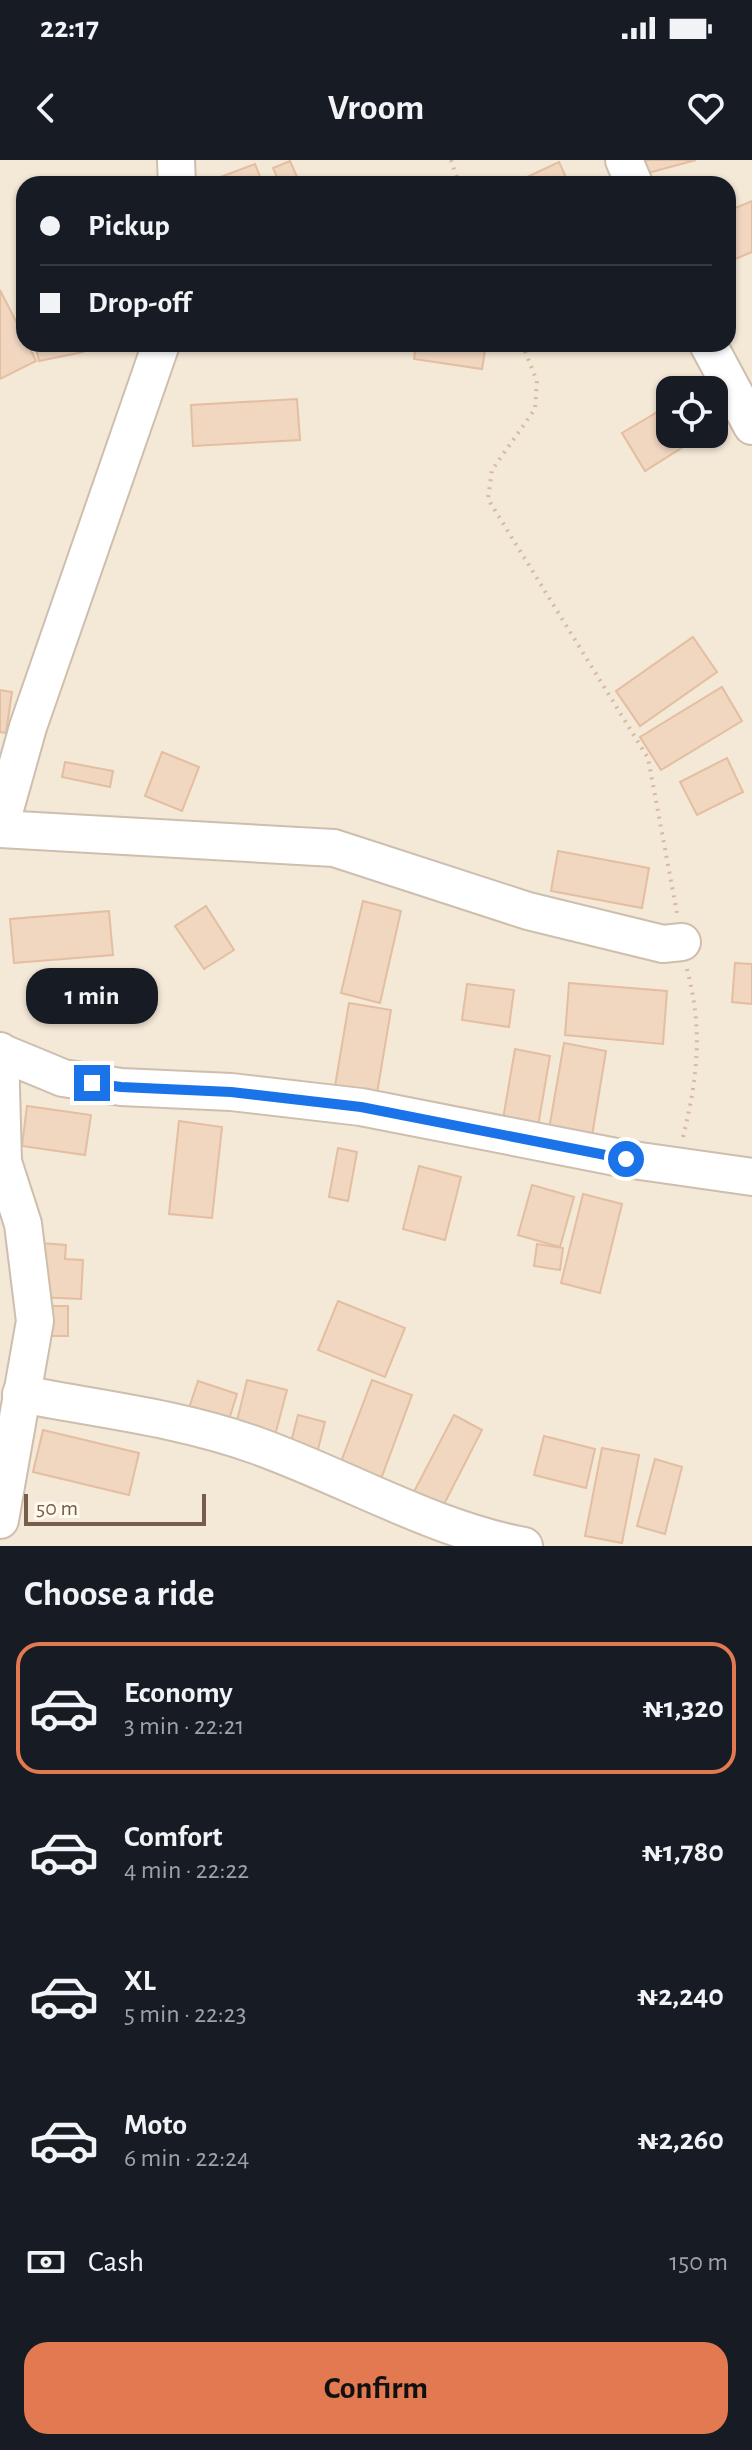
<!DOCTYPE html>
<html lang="en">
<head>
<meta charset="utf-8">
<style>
  :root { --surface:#171b24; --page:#242831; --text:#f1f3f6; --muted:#9ea1a6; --line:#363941; --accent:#e37950 }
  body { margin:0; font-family:"Alegreya Sans",sans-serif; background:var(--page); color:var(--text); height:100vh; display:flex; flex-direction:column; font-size:30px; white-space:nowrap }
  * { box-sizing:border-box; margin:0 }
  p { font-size:26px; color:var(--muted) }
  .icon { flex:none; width:44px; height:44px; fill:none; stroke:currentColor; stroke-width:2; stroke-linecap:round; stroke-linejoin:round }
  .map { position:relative; height:1386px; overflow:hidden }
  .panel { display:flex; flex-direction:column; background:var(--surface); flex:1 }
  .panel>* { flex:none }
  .banner { position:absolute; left:16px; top:16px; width:720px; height:176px; border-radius:24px; box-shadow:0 2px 6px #0004; display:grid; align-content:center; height:176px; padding:0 24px; background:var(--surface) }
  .fabs { position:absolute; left:656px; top:216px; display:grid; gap:16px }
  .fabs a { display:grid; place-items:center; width:72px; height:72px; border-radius:16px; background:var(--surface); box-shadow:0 2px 6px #0004; font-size:40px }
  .scale { position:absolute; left:24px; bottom:20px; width:182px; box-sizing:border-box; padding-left:8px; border:4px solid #765d4c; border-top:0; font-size:22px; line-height:28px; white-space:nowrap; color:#765d4c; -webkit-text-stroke:6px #fff9ee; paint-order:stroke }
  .end { position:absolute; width:36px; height:36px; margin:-18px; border:10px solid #1a73e8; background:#fff; box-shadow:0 0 0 4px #fff }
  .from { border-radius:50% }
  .bubble { position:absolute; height:56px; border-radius:24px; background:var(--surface); box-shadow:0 2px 6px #0004; font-size:26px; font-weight:700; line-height:56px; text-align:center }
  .banner b { display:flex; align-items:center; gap:28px; height:76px; font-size:30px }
  .banner b+b { border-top:2px solid var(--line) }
  .banner i { width:20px; height:20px; background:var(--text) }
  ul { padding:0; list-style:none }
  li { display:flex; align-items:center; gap:24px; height:132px; margin:0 16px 12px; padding:0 8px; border:4px solid transparent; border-radius:24px }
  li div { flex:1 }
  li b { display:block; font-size:30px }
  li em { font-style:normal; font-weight:700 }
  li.current { border-color:var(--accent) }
  li>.icon { width:72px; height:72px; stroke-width:1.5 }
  h2 { padding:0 24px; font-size:36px; line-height:96px }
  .pay { display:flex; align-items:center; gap:20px; height:88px; padding:0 24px; font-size:30px }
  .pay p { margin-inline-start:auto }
  .cta { display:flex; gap:16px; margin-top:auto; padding:16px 24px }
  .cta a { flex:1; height:92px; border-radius:24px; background:var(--accent); color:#111; font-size:32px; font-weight:700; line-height:92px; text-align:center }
  .status { display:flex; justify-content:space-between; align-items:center; height:56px; padding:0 40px; background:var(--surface); direction:ltr }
  .status svg { height:22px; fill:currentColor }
  header { display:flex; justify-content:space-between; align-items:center; height:104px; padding:0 24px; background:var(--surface); font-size:36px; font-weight:700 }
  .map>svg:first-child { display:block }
  .residential { fill:#f4e8d6; fill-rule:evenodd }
  .building { fill:#f1d6c0; stroke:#e3bea1; stroke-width:2 }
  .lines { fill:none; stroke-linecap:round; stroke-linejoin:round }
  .minor-casing { stroke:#cebeae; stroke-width:40 }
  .path { stroke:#d6baa3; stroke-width:4; stroke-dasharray:2 6; stroke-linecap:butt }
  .minor { stroke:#fff; stroke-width:36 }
  .route { stroke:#1a73e8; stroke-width:10 }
</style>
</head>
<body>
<div class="status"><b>22:17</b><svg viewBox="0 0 49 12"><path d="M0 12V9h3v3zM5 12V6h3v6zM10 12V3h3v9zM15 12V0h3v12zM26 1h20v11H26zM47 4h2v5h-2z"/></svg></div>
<header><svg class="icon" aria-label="back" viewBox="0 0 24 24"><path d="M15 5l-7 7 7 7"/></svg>Vroom<svg class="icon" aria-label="heart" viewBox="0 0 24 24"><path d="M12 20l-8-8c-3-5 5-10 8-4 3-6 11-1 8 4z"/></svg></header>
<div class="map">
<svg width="752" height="1386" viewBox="0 0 752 1386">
  <rect width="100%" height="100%" fill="#fcf5e8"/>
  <path class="residential" d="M0 0H752V1386H0ZM24 24H728V184H24ZM670 230H714V274H670Z"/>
  <g class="building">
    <polygon points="645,0 696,0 648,13"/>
    <polygon points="290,1 300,24 280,24 273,8"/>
    <polygon points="559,2 569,24 512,24"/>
    <polygon points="255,4 263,24 202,24"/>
    <polygon points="752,41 752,92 728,102 728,51"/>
    <polygon points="0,130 24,177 24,184 28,184 36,201 0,219"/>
    <polygon points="35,184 81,184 83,192 39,201"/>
    <polygon points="416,184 486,184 482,209 414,199"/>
    <polygon points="297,239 300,280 193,286 191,245"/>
    <polygon points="669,245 670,274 686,274 691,282 645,311 622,273"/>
    <polygon points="693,477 717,512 640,566 616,531"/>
    <polygon points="722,527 742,561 661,610 640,577"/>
    <polygon points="0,530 12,532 6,573 0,572"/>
    <polygon points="162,592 199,607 182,651 145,636"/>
    <polygon points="727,598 743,632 697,655 680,622"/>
    <polygon points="65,602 113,611 110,627 62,617"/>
    <polygon points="558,691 649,708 642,748 551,731"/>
    <polygon points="363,741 401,751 380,843 341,833"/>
    <polygon points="206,746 234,790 204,809 175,766"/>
    <polygon points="109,751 113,795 14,803 10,759"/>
    <polygon points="735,803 752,804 752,844 732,842"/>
    <polygon points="569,823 667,831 663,884 565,875"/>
    <polygon points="467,824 514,830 509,867 462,860"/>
    <polygon points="349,843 391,850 375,945 333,938"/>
    <polygon points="564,883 606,891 591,982 548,975"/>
    <polygon points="515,889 550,896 538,966 503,959"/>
    <polygon points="27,946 91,955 85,995 22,986"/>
    <polygon points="179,961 222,967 212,1058 169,1054"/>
    <polygon points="338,988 357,992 348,1041 329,1037"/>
    <polygon points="419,1006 461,1017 445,1080 403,1069"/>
    <polygon points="532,1025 574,1037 560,1087 518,1075"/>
    <polygon points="583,1034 622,1044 600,1133 561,1123"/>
    <polygon points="41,1083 66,1085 65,1099 83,1100 81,1139 38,1137"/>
    <polygon points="537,1084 563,1088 560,1110 534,1106"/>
    <polygon points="338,1141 405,1168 385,1217 318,1190"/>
    <polygon points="42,1146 68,1146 68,1176 43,1176"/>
    <polygon points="247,1220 287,1230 273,1283 234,1273"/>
    <polygon points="372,1220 412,1235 377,1330 336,1315"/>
    <polygon points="198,1221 237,1234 226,1269 186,1257"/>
    <polygon points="298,1255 325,1262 317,1293 290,1286"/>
    <polygon points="454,1255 482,1270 437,1358 408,1343"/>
    <polygon points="43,1270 139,1293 129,1335 33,1312"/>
    <polygon points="544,1276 595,1289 586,1328 534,1315"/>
    <polygon points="602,1288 639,1295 622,1383 585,1376"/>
    <polygon points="655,1299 682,1307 665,1374 637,1366"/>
  </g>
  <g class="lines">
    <defs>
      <g id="minor">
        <polyline points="176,0 177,24"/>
        <polyline points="624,0 634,24"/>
        <polyline points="708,184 752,266"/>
        <polyline points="0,667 28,567 161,184"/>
        <polyline points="0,669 334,688 528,751 663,784 682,782"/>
        <polyline points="0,891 3,1002 23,1064 35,1161 0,1360"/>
        <polyline points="0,892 63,918 121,927 231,932 361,947 626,999 752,1017"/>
        <path d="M21 1234C99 1249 180 1258 255 1285 343 1316 432 1369 524 1386"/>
      </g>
    </defs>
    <use href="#minor" class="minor-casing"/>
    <g class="path">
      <polyline points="451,0 459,24"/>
      <polyline points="522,184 537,221 535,249 492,310 488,339 648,598 677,753"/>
      <path d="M683 977C698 915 703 871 687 809"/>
    </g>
    <use href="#minor" class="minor"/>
  </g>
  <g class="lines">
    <polyline class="route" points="92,923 121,927 231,932 361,947 626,999"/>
  </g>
</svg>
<div class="fabs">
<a><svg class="icon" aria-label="locate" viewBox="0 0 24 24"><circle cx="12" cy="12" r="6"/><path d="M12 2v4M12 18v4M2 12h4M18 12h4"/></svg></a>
</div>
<div class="scale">50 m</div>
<i class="end from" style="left:626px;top:999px"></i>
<i class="end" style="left:92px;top:923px"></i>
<div class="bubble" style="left:26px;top:808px;width:132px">1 min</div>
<div class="banner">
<b><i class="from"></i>Pickup</b>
<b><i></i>Drop-off</b>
</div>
</div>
<section class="panel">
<h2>Choose a ride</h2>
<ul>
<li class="current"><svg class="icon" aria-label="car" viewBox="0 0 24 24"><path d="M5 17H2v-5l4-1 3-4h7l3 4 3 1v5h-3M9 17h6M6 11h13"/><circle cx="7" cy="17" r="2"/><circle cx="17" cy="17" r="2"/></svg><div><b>Economy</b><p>3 min · 22:21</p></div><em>₦1,320</em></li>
<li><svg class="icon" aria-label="car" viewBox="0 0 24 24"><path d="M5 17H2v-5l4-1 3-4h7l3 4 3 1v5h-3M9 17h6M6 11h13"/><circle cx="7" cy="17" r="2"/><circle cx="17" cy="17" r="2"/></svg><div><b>Comfort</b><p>4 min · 22:22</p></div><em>₦1,780</em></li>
<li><svg class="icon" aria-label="car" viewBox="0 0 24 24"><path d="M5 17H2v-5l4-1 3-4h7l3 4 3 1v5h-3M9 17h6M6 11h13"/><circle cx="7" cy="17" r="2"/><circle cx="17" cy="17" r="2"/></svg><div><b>XL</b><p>5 min · 22:23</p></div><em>₦2,240</em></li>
<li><svg class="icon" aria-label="car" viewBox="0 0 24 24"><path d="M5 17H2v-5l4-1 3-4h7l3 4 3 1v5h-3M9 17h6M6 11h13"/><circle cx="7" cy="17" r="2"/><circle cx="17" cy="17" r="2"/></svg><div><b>Moto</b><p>6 min · 22:24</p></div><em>₦2,260</em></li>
</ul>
<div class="pay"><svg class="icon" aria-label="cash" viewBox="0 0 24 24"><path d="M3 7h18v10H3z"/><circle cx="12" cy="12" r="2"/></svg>Cash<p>150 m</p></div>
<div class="cta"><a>Confirm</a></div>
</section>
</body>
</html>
